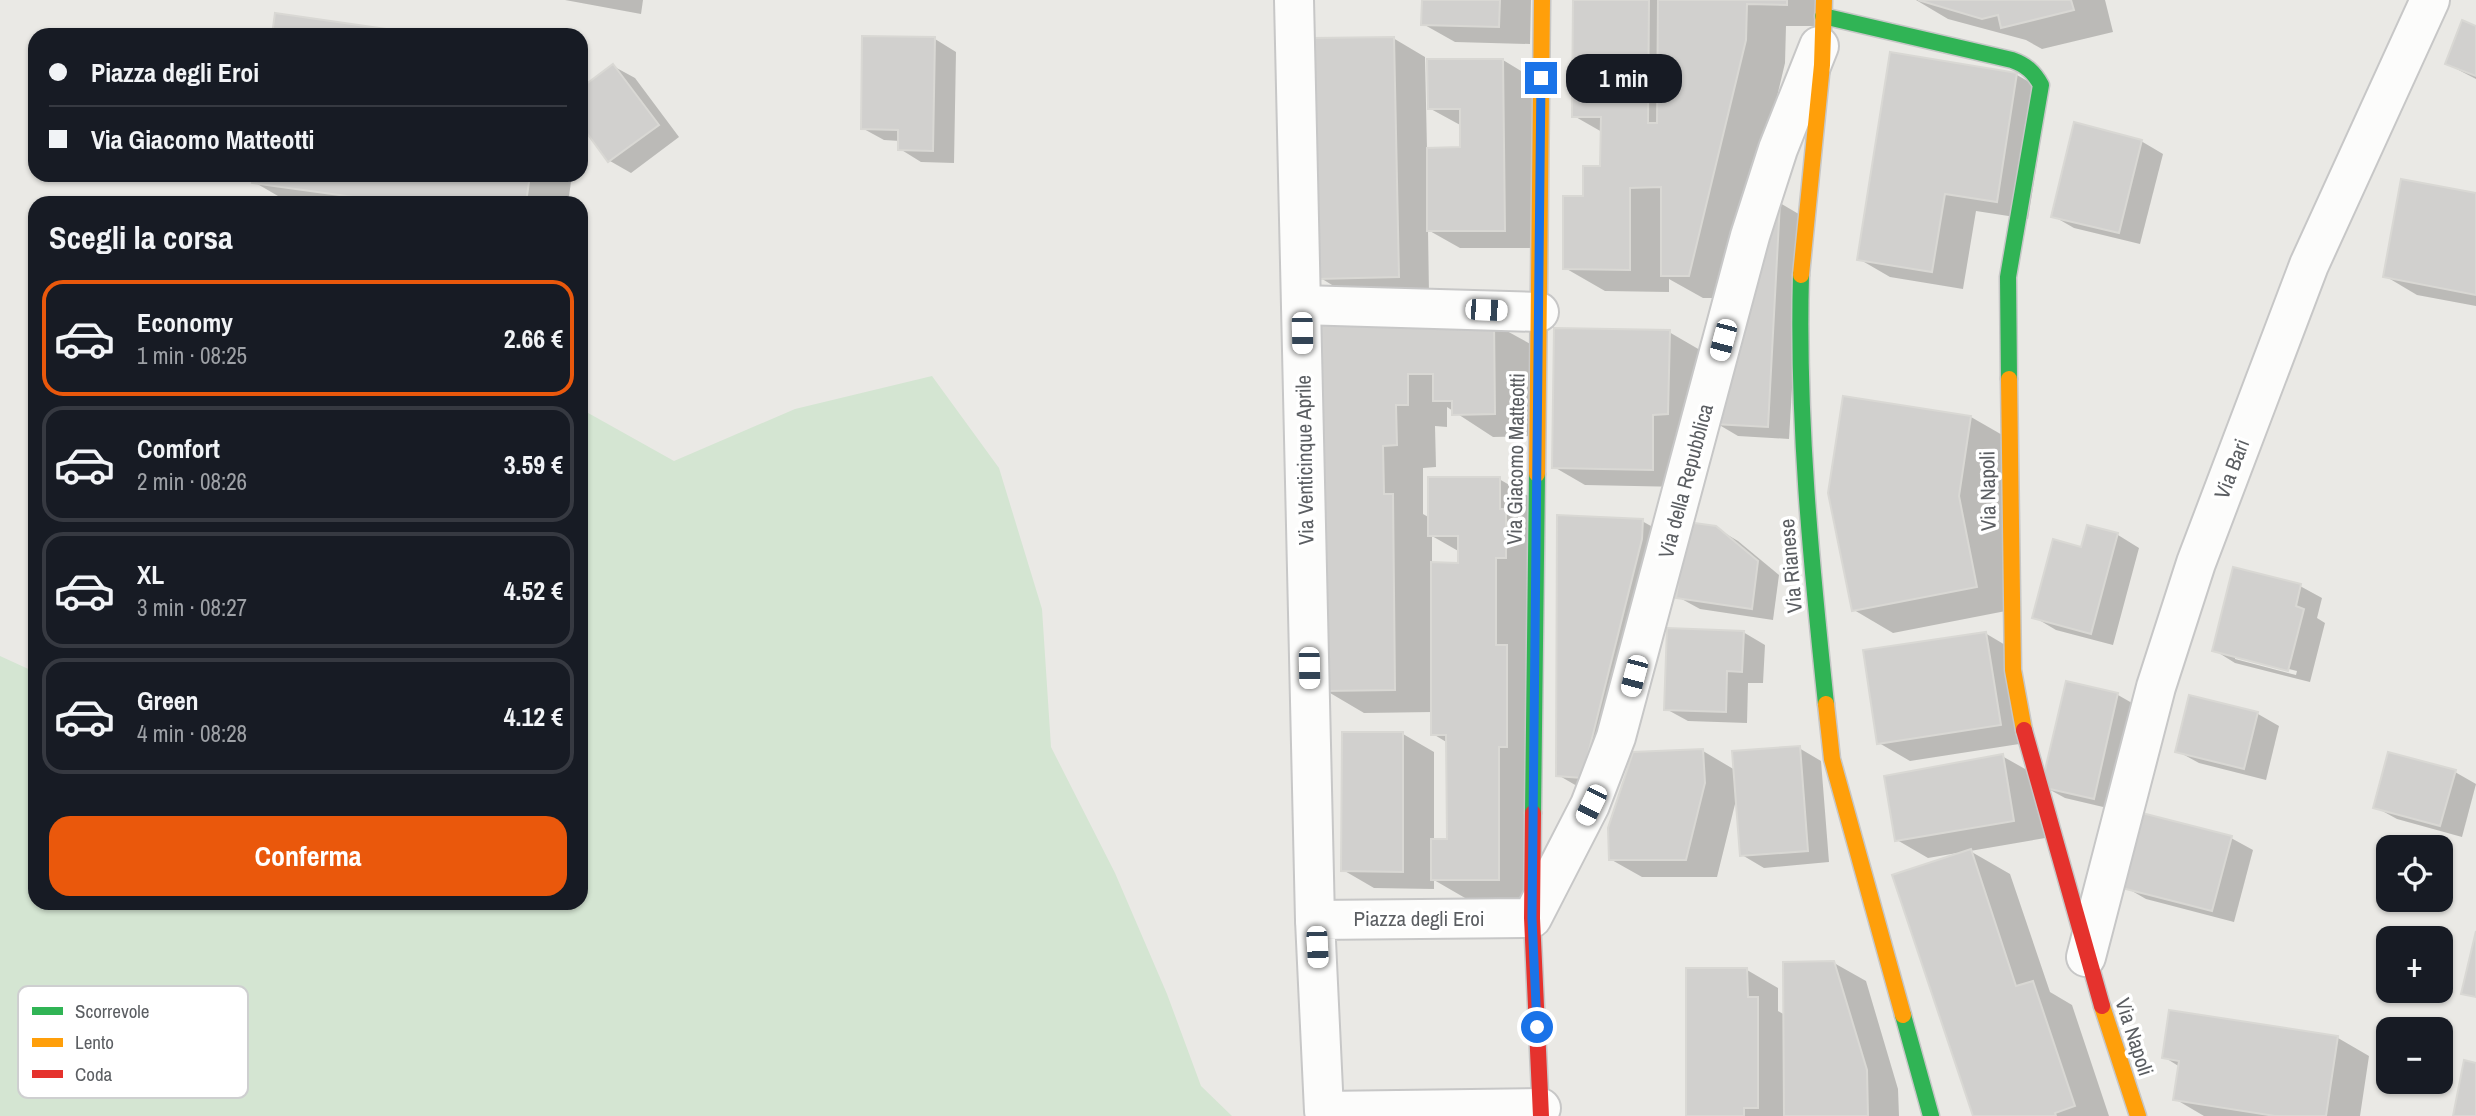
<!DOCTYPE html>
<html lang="it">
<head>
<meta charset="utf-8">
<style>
  :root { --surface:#171b24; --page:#242831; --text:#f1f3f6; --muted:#9ea1a6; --line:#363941; --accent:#ea580c }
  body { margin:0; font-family:"Archivo Narrow",sans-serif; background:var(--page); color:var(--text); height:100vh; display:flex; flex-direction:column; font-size:26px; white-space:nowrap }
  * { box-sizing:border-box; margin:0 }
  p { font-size:23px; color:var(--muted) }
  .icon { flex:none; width:38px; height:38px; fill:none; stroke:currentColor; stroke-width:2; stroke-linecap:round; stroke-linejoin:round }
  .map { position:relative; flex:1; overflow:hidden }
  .side { position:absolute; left:28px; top:196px; width:560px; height:714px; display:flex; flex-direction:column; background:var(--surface); border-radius:21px; box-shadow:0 2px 5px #0004 }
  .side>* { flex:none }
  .top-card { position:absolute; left:28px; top:28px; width:560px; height:154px; border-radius:21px; box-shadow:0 2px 5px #0004; display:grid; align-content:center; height:154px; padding:0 21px; background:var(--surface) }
  .tools { position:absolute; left:2376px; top:835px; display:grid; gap:14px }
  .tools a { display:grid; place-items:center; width:77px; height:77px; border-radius:14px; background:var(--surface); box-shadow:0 2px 5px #0004; font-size:35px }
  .end { position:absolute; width:32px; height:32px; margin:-16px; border:9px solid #1a73e8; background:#fff; box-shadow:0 0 0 4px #fff }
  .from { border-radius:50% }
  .bubble { position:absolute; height:49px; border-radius:21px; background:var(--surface); box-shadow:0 2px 5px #0004; font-size:23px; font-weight:700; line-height:49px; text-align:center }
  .car { position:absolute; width:21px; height:42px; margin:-21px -10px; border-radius:9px; box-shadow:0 0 5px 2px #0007; background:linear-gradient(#fff 24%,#345 0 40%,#fff 0 76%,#345 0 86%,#fff 0) }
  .top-card b { display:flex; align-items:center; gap:24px; height:66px; font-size:26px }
  .top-card b+b { border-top:2px solid var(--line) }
  .top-card i { width:18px; height:18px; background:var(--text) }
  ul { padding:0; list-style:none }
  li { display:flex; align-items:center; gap:21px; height:116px; margin:0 14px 10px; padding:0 7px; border:4px solid var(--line); border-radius:21px }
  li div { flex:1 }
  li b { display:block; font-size:26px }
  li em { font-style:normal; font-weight:700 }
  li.current { border-color:var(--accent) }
  li>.icon { width:63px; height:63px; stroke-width:1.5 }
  h2 { padding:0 21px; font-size:32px; line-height:84px }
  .primary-button { display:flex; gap:14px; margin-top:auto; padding:14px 21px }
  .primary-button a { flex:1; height:80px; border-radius:21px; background:var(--accent); color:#fff; font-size:28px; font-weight:700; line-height:80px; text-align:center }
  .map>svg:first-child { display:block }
  .green { fill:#d4e5d2 }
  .shadow { fill:#0003; fill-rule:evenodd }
  .building { fill:#d1d0ce; stroke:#d9d8d4; stroke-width:2 }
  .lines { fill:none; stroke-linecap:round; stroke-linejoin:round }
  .street-casing { stroke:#c7c7c7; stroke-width:42 }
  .fast-casing { stroke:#c7c7c7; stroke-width:19 }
  .slow-casing { stroke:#c7c7c7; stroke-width:19 }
  .jam-casing { stroke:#c7c7c7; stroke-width:19 }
  .street { stroke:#fcfcfb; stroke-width:38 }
  .fast { stroke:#30b455; stroke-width:16 }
  .slow { stroke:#ff9f0a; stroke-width:16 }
  .jam { stroke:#e5322d; stroke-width:16 }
  .route { stroke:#1a73e8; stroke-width:9 }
  .labels { text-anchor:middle; stroke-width:7; stroke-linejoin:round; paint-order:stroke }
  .street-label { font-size:21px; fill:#5b5e62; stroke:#fff }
  .key { fill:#fff; stroke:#cecfd0; stroke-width:2 }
  .key-label { font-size:19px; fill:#5b5e62 }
</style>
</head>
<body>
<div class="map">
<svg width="2476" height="1116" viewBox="0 0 2476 1116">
  <rect width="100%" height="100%" fill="#eae9e5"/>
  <polygon class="green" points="932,376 999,468 1042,609 1051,747 1115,873 1167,994 1201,1086 1232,1116 0,1116 0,656 35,672 35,903 581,903 581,409 674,461 795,409"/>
  <g class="shadow">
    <polygon points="565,0 643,0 641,14"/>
    <polygon points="1424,0 1531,0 1530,44 1455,42 1423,24"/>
    <polygon points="1575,0 1827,0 1826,26 1786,26 1785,63 1729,298 1703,298 1669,279 1669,292 1605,291 1565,268 1585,197 1602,168 1602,132 1574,116"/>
    <polygon points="1916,0 2105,0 2113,32 2042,49 2026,40 1948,19"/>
    <polygon points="2476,28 2476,79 2447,64"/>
    <polygon points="1393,38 1425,57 1427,150 1462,149 1462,126 1429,108 1503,60 1534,79 1536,248 1460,248 1428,230 1429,294 1350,296 1319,277"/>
    <polygon points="935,39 956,52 954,163 921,162 900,149 900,141 884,140 862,128"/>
    <polygon points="613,66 635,78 679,137 631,173 610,161 581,122 581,74 586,76 584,88"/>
    <polygon points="2017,75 2048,93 2028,219 1976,211 1963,289 1890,277 1859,259"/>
    <polygon points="2141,141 2163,154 2140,244 2074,228 2053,216"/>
    <polygon points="255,175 572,175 568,203 290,203 254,182"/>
    <polygon points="2476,194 2476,306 2417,295 2385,276"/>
    <polygon points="1780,203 1802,216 1789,439 1738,436 1716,423"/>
    <path d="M1494 324 1534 346 1535 436 1493 437 1447 407V427L1435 426 1436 467 1423 468V514L1430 518 1499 479 1539 502 1538 902H1472L1434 880V889L1374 888 1343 870 1403 734 1434 752V841H1448V743L1433 734V712L1364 713 1325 690 1321 325ZM1432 536 1460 552V564H1432Z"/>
    <polygon points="1669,332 1700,350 1683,487 1585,485 1554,467"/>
    <polygon points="1845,398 1971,417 2011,440 2016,609 1893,633 1854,610"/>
    <polygon points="1642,521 1674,539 1589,793 1558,775"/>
    <polygon points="2088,527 2118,535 2139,548 2113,645 2056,630 2034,617 2082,549"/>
    <polygon points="1716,528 1738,541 1779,575 1773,620 1700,609 1678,597"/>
    <path d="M2300 586 2322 598 2317 618 2325 623 2310 682 2235 663 2214 650ZM2235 655 2297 671 2296 675 2235 659Z"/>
    <polygon points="1743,632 1765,645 1763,683 1748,683 1747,723 1688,721 1666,709"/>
    <polygon points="1985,633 2017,652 2032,742 1910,761 1879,743"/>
    <polygon points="2067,683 2118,695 2139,707 2116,810 2065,798 2043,786"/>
    <polygon points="2191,697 2258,714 2279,726 2266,780 2199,763 2177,751"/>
    <polygon points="1799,748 1821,761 1829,862 1764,868 1742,855 1737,796 1717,877 1642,877 1610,859 1703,751 1735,770"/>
    <polygon points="2002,756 2034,774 2045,838 1970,851 2010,874 2050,992 2072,1005 2109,1116 1975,1116 1957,853 1928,858 1897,840"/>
    <polygon points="2455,772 2476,784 2462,837 2397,819 2375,807"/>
    <polygon points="2231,838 2253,850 2234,922 2146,899 2125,887"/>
    <polygon points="1834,963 1866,981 1898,1089 1899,1116 1688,1116 1747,970 1778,988 1778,1011 1785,1015"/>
    <polygon points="2338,1038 2369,1056 2360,1116 2204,1116 2175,1099 2180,1067 2164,1057"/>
  </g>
  <g class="building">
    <polygon points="1422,0 1500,0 1499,27 1421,25"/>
    <polygon points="1573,0 1649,0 1648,123 1657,123 1658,0 1787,0 1787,5 1747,4 1746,40 1689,276 1661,276 1661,187 1630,188 1630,270 1563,269 1563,196 1583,196 1583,166 1600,166 1601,117 1572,117"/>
    <polygon points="1918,0 2071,0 2074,10 2001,28 1998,15 1982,19"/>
    <polygon points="275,13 428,35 272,35"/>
    <polygon points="2462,20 2476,26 2476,76 2445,64"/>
    <polygon points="862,36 935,37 933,151 898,150 898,130 861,129"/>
    <polygon points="1394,37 1399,277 1317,279 1312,38"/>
    <polygon points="1890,52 2017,73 1997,202 1945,194 1932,272 1857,260"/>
    <polygon points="1427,59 1503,59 1505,231 1427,231 1427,148 1460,147 1460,109 1428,109"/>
    <polygon points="613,64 659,125 608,162 581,125 581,88"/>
    <polygon points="2074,122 2142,140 2119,233 2051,217"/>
    <polygon points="253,175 530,175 526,203 397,203 252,183"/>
    <polygon points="2401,179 2476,193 2476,295 2383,277"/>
    <polygon points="1767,199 1780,202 1768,427 1714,424"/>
    <polygon points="1494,322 1495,414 1452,415 1452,401 1433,401 1433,374 1408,374 1408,405 1396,405 1397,445 1383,446 1384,494 1393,494 1395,690 1323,691 1319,323"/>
    <polygon points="1554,328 1670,330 1668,414 1653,415 1653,470 1552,468"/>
    <polygon points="1843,396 1971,416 1959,496 1977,587 1852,611 1828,493"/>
    <polygon points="1428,477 1500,477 1500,509 1506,509 1506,558 1496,558 1496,645 1507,645 1507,747 1499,747 1499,880 1431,880 1431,839 1447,839 1446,735 1431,735 1431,562 1458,563 1458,536 1428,536"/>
    <polygon points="1557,515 1643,519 1642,539 1582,778 1556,776"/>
    <polygon points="1687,522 1716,526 1758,561 1752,609 1676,598"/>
    <polygon points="2087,525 2118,533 2091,634 2032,618 2053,539 2081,547"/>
    <polygon points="2233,567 2301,584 2296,606 2304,609 2288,671 2212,651"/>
    <polygon points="1667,628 1744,631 1742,672 1727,671 1726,712 1664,710"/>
    <polygon points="1986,632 2001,725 1877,744 1863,650"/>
    <polygon points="2066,681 2118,693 2094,799 2041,787"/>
    <polygon points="2189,695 2258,712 2244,769 2175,752"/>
    <polygon points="1342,732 1403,732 1403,872 1341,871"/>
    <polygon points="1800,746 1808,851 1740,856 1732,751"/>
    <polygon points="1703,749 1705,783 1686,860 1609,860 1608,828 1633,752"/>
    <polygon points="2388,752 2456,770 2440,826 2373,808"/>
    <polygon points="2003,754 2014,821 1895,841 1884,776"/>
    <polygon points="2142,813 2232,836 2212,911 2122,888"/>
    <polygon points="1971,849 2016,986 2033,981 2075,1106 2055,1113 2056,1116 1973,1116 1892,875"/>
    <polygon points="2476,931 2476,997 2461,994"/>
    <polygon points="1834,961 1867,1070 1868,1116 1784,1116 1783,962"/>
    <polygon points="1686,968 1747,968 1748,997 1758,997 1758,1108 1744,1108 1744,1116 1686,1116"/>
    <polygon points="2169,1010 2338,1036 2326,1116 2275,1116 2173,1100 2179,1061 2162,1058"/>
    <polygon points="2464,1060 2476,1063 2476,1116 2453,1116"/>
  </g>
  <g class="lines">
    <defs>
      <g id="street">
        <polyline points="1294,0 1315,920"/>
        <polyline points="1301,305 1539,312"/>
        <polyline points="2086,957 2156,687 2196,563 2309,265 2430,0"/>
        <polyline points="1541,1108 1324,1111 1315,920 1532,918 1590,805 1616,737 1750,236 1778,149 1819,46"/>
      </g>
      <g id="fast">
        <path d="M1823 16 2012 60C2026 65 2034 72 2041 85L2008 277 2009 379"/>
        <path d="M1801 275C1797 418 1811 562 1826 704"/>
        <polyline points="1533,813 1537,474"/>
        <polyline points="1903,1015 1931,1116"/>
      </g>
      <g id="slow">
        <polyline points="1801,275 1822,65 1824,0"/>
        <polyline points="2009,379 2013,670 2024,730"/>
        <polyline points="1537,474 1542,0"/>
        <polyline points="1826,704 1832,759 1903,1015"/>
        <polyline points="2102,1006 2138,1116"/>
      </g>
      <g id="jam">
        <polyline points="2024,730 2102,1006"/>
        <polyline points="1533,813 1532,918 1541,1116"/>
      </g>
    </defs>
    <use href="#street" class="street-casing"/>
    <use href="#fast" class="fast-casing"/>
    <use href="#slow" class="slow-casing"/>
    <use href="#jam" class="jam-casing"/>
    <use href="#street" class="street"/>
    <use href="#fast" class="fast"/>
    <use href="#slow" class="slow"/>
    <use href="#jam" class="jam"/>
  </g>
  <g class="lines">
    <polyline class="route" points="1537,1027 1532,918 1541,78"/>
  </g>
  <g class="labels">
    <g class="street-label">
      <text transform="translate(1516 459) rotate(-89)" y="7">Via Giacomo Matteotti</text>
      <text transform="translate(1305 460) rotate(-91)" y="7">Via Venticinque Aprile</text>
      <text transform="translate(2232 469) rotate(-69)" y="7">Via Bari</text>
      <text transform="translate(1686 481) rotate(-75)" y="7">Via della Repubblica</text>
      <text transform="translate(1988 491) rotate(-91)" y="7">Via Napoli</text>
      <text transform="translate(1791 566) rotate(-95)" y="7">Via Rianese</text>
      <text x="1419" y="926">Piazza degli Eroi</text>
      <text transform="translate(2134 1037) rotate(72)" y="7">Via Napoli</text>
    </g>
  </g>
  <rect x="18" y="986" width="230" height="112" rx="10" class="key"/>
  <rect x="32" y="1007" width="31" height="8" fill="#30b455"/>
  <rect x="32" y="1038" width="31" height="9" fill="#ff9f0a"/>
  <rect x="32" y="1070" width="31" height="8" fill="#e5322d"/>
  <g class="key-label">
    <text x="75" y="1018">Scorrevole</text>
    <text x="75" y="1049">Lento</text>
    <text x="75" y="1081">Coda</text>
  </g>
</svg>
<div class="tools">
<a><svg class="icon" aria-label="locate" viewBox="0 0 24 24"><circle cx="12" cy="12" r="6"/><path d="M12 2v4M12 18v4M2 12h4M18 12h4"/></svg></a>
<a>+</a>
<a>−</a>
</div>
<i class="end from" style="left:1537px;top:1027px"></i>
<i class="end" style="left:1541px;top:78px"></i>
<div class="bubble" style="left:1566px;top:54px;width:116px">1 min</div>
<i class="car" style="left:1486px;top:310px;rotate:92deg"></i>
<i class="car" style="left:1302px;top:333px;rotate:179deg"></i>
<i class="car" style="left:1723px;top:340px;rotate:195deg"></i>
<i class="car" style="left:1309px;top:668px;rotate:179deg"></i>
<i class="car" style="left:1634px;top:676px;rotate:195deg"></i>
<i class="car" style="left:1591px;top:805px;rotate:206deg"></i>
<i class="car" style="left:1317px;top:947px;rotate:177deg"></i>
<div class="top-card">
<b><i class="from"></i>Piazza degli Eroi</b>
<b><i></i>Via Giacomo Matteotti</b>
</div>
<section class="side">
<h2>Scegli la corsa</h2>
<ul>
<li class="current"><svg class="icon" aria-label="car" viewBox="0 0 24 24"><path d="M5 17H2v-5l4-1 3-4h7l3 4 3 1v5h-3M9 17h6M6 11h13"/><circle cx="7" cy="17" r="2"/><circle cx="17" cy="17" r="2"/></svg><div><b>Economy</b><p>1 min · 08:25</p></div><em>2.66 €</em></li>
<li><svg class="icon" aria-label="car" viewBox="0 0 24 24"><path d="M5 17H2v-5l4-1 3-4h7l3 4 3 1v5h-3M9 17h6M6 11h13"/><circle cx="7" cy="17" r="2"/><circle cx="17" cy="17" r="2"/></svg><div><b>Comfort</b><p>2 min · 08:26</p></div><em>3.59 €</em></li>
<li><svg class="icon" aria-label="car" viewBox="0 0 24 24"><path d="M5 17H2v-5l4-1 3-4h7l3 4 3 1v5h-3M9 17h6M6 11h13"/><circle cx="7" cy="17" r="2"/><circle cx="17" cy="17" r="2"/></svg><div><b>XL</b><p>3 min · 08:27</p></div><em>4.52 €</em></li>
<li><svg class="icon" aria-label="car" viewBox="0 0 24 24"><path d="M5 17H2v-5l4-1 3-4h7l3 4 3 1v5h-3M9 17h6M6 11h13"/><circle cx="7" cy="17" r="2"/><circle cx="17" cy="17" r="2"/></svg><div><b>Green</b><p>4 min · 08:28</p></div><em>4.12 €</em></li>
</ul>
<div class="primary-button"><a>Conferma</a></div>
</section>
</div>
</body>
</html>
